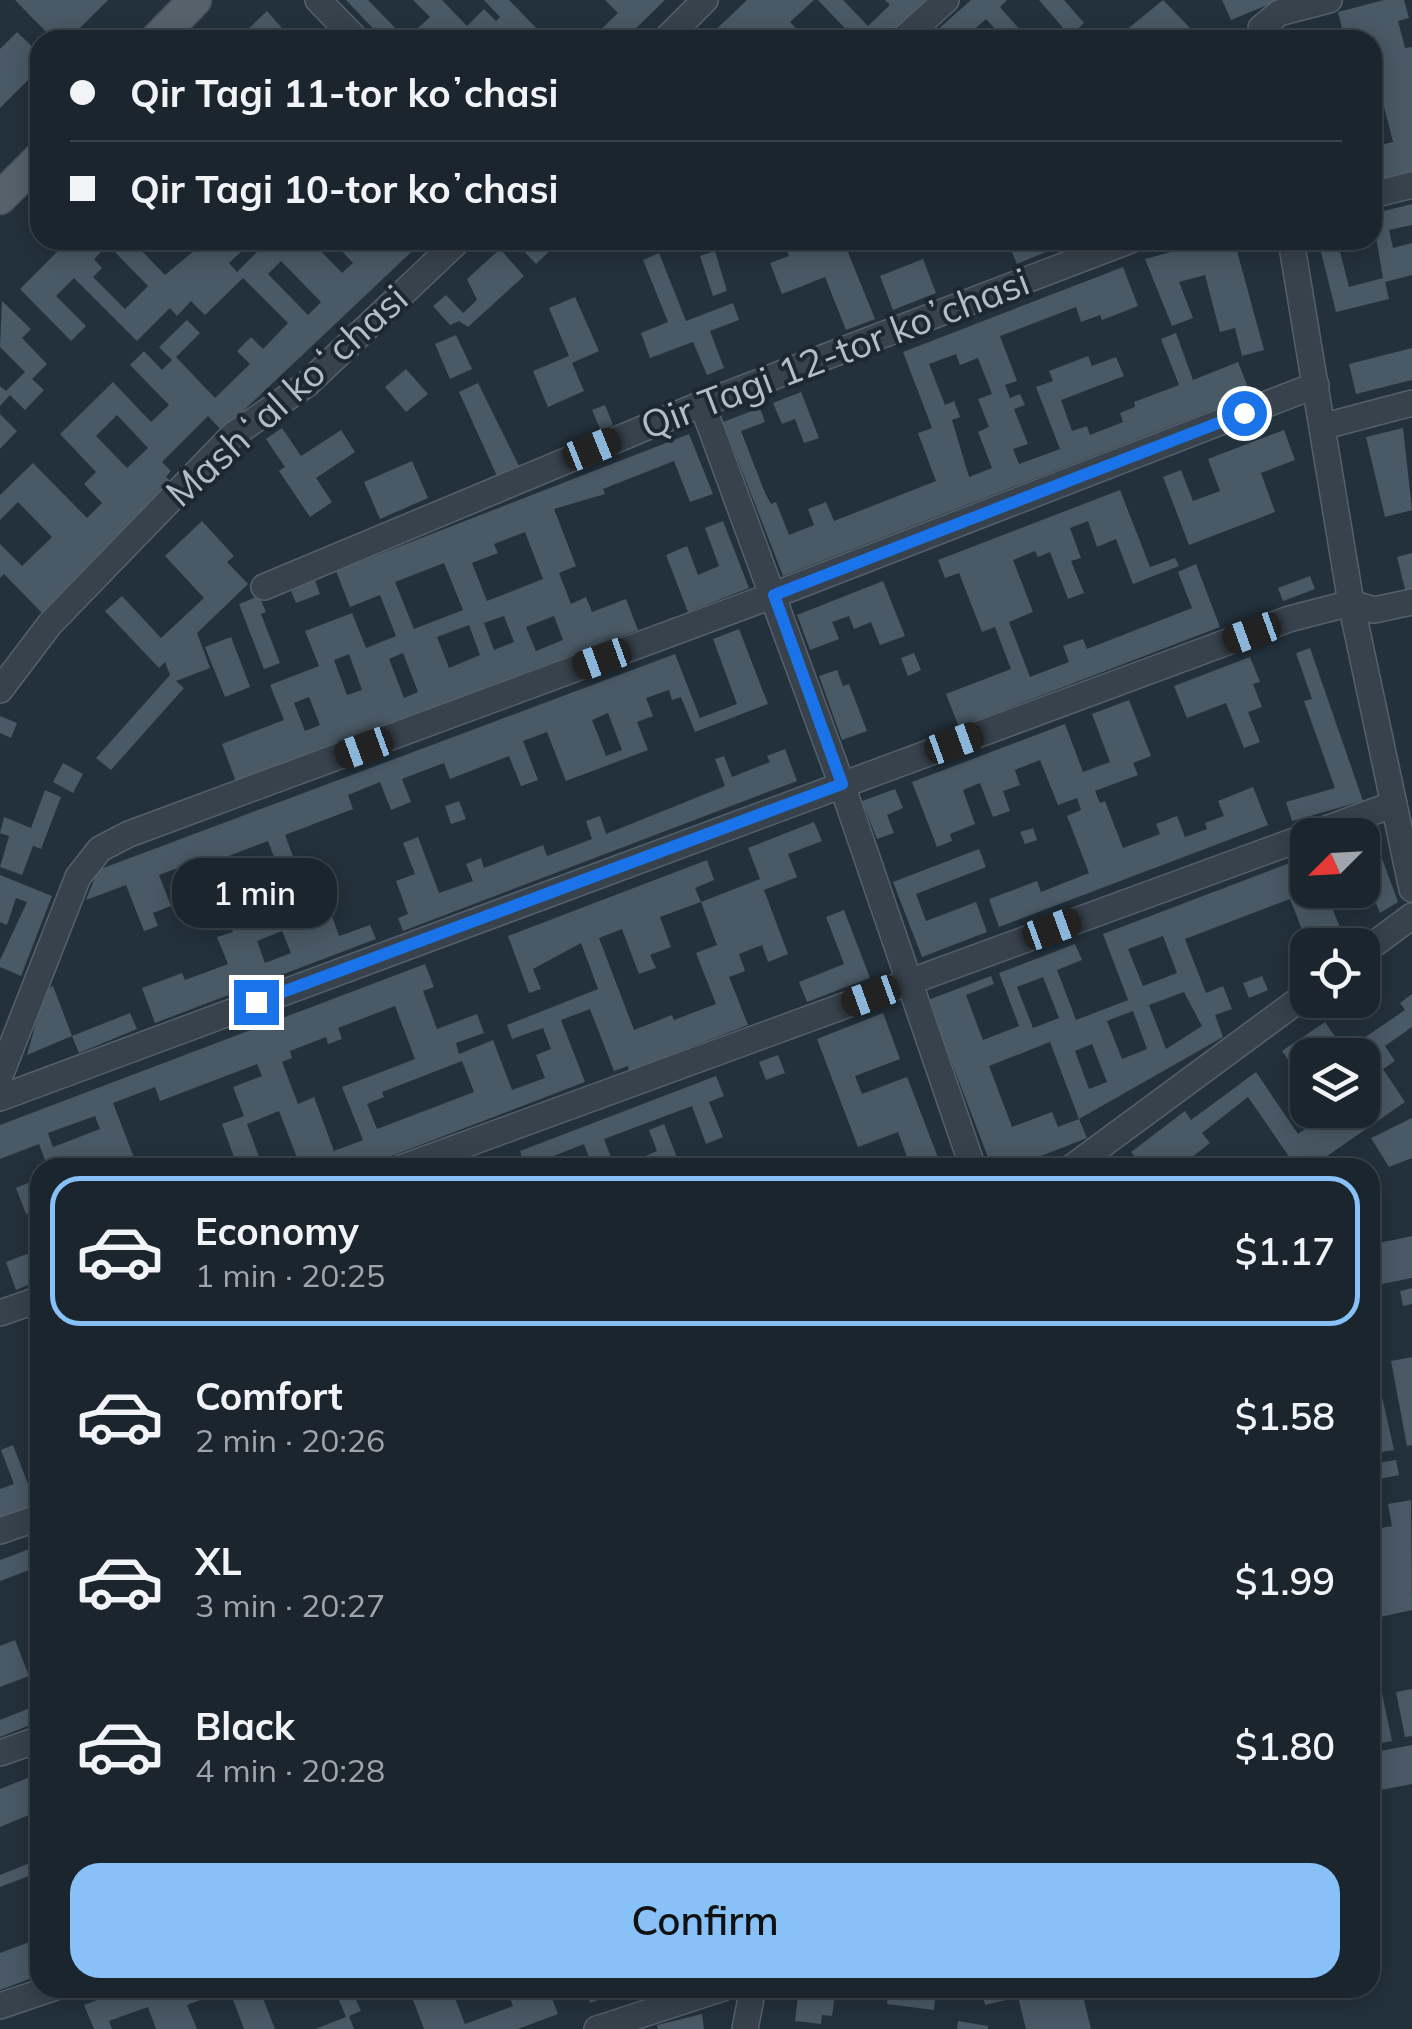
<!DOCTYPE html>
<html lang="en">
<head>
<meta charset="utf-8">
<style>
  :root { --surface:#1a252d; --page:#273139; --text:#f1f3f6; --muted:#9fa5aa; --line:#384249; --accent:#88c1f7 }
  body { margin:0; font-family:Mulish,sans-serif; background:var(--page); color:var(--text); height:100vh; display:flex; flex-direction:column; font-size:38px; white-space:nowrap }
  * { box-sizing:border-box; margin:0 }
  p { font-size:32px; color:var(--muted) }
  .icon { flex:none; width:55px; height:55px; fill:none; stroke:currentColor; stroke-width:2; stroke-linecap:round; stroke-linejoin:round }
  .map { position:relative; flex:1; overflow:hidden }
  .drawer { position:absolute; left:30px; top:1158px; width:1350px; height:840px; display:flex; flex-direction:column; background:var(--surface); border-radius:30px; box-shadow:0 5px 25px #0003,0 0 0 2px var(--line) }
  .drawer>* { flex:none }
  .guide { position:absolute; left:30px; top:30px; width:1352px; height:220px; border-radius:30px; box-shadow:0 5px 25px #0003,0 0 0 2px var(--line); display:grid; align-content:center; height:220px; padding:0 40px; background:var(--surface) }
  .needle { width:65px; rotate:246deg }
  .buttons { position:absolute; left:1290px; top:818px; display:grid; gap:20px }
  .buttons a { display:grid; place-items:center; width:90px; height:90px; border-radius:20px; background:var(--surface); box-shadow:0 5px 25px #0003,0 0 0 2px var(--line); font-size:50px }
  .end { position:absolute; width:45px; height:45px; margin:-22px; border:12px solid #1a73e8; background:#fff; box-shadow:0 0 0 5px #fff }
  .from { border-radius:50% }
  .bubble { position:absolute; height:70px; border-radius:30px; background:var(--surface); box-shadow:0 5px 25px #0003,0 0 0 2px var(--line); font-size:32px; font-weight:600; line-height:70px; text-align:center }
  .car { position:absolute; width:30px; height:60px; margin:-30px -15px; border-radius:12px; box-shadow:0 0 8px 2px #0007; background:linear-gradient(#222 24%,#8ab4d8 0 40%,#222 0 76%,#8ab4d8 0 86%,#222 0) }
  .guide b { display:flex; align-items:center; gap:35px; height:95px; font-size:38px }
  .guide b+b { border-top:2px solid var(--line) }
  .guide i { width:25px; height:25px; background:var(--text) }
  ul { padding:18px 0 0; list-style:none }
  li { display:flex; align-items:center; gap:30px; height:150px; margin:0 20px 15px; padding:0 20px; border:5px solid transparent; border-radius:30px }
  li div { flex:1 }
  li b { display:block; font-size:38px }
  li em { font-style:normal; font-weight:600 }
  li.selected { border-color:var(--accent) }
  li>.icon { width:90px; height:90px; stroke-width:1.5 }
  .action { display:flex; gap:20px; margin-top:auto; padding:20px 40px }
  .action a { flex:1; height:115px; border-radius:30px; background:var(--accent); color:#111; font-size:40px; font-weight:600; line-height:115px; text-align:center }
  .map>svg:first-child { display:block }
  .building { fill:#495965; fill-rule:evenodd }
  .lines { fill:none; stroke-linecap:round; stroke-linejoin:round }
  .minor-casing { stroke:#55606a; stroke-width:28 }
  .major-casing { stroke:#434e58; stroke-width:35 }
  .minor { stroke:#37424c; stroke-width:25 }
  .major { stroke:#55626c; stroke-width:32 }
  .route { stroke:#1a73e8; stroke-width:12 }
  .labels { text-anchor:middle; stroke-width:8; stroke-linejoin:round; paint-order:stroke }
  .street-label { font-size:38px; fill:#b2bdc8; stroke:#1c2731 }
</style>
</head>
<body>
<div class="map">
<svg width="1412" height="2029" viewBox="0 0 1412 2029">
  <rect width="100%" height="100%" fill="#23313c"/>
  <g class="building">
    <polygon points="15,0 108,0 68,40 54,40"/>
    <polygon points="346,0 368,0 406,39 430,17 413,0 442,0 467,26 484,9 496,21 500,17 484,0 509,0 548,40 501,40 489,28 477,40 468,40 460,32 452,40 384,40"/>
    <polygon points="605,0 665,0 624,40 578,40 586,33 592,38 618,13"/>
    <polygon points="747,0 814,0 790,22 807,40 772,40 767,35 761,40 705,40"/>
    <polygon points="818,0 843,0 868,26 890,5 885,0 938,0 896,40 856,40"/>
    <polygon points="971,0 1007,0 1000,7 1029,40 1005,40 986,19 962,40 926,40"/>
    <polygon points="1039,0 1064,0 1084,23 1070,36"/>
    <polygon points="1163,0 1191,29 1177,40 1166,40 1157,28 1142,40 1114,40"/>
    <polygon points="1222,0 1279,0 1231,20"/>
    <polygon points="1384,0 1404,0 1409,18 1398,21 1405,48 1412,47 1412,174 1372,184 1372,147 1393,142 1381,95 1372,97 1372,40 1345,40 1338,12"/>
    <polygon points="267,11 280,26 294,40 247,40 242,35"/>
    <polygon points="319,28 331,40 307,40"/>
    <polygon points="17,32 40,54 40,68 0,108 0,49"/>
    <polygon points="1412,204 1412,225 1389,230 1393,248 1412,243 1412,275 1385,282 1389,299 1336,312 1318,240 1337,240 1349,287 1383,278 1372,214"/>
    <path d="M69 240H131L165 275 207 240H237L245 248 229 263 237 272 269 240H310L342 273 353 263 331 240H424L222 431 208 416 162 462 171 471 166 477 173 483 44 615 4 574 0 578V544L22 566 52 537 18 502 0 520V495L33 463 87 518 102 503 84 484 96 472 60 434 113 382 151 422 169 405 130 365 144 351 162 370 172 360 159 347 187 320 200 333 176 357 215 398 250 364 237 351 251 337 263 349 288 323 243 278 205 315 191 301 177 316 170 308 137 341 74 278 56 296 86 326 71 341 20 289ZM108 245 148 286 125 309 93 277 102 268 94 259ZM281 261 321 302 308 315 268 274ZM117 415 148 448 127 468 96 436Z"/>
    <polygon points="513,240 561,240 536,264"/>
    <polygon points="782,240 843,240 875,319 846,330 825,277 782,294 770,263 789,256"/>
    <polygon points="1007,240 1075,240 1017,264"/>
    <polygon points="1215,240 1234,240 1264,350 1242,356 1235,328 1220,332 1205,275 1179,282 1193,318 1172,326 1145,259"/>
    <polygon points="500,249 524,276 468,327 459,321 450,325 433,306 446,295 463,313 477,300 467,279"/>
    <polygon points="715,251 727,291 713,296 700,256"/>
    <polygon points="659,253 686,321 733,303 739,320 710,331 724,368 707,375 693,342 650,358 641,333 668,322 643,260"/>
    <polygon points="923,259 936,293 893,310 880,276"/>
    <path d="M1123 267 1138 306 1102 320 1100 315 1081 322 1076 307 1000 336 1017 381 1005 385 1010 398 1020 394 1025 405 1014 409 1028 444 1013 449 1019 464 1060 449 1036 387 1053 381 1049 371 1088 356 1092 366 1116 357 1124 376 1061 400 1072 431 1087 426 1090 435 1123 422 1120 413 1135 407 1134 402 1179 385 1161 339 1176 333 1193 380 1238 362 1251 395 783 576 723 422 760 408 765 422 741 431 765 493 771 504 776 502 789 535 814 525 808 509 826 502 834 521 936 481 918 433 932 428 903 352ZM956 354 960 365 978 358 992 394 978 399 989 427 978 432 992 468 969 477 952 420 960 417 954 401 945 405 929 364Z"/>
    <polygon points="575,297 599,351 572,363 584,391 548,407 533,371 569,356 549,308"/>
    <polygon points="2,301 31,329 22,338 47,364 32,379 44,390 25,410 10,395 0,406 0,386 6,391 25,372 0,347"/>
    <polygon points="456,335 472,369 450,379 435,344"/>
    <polygon points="1412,348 1412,380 1356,394 1349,364"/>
    <polygon points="406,369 428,394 406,412 385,387"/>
    <polygon points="478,383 519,466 497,476 459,392"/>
    <polygon points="801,392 819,438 804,443 795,419 782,424 773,403"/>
    <polygon points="605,405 613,425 601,431 592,410"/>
    <polygon points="0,414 17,431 0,449"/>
    <polygon points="282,428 301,456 341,430 355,452 316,478 332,502 310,517 279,471 285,467 266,439"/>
    <polygon points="1403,428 1412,510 1385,517 1366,437"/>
    <polygon points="1284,430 1295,460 1261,473 1275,512 1189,545 1163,477 1181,470 1193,501 1220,491 1208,459"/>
    <path d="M689 434 713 494 690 502 674 461 603 489 605 494 554 509 576 566 559 573 571 604 586 597 592 612 626 599 638 630 236 782 222 744 284 720 270 685 319 666 305 631 352 613 366 648 396 636 380 595 350 607 336 571ZM525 532 543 579 487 601 472 563 498 553 494 544ZM444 563 463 610 414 629 395 582ZM504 616 514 642 494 650 484 623ZM554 616 563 640 536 651 526 627ZM469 625 480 655 449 668 437 637ZM403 653 418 692 404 698 389 659ZM349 654 362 690 347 695 334 660ZM309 697 320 725 305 731 294 703Z"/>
    <polygon points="412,461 428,498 380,519 364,482"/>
    <polygon points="1120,490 1150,567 1175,558 1179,566 1133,584 1116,539 1097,547 1088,521 1070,528 1081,558 1071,561 1084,593 1068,599 1050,552 1038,557 1035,551 1013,560 1033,612 1009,622 1030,677 1069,662 1063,646 1083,639 1087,649 1192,608 1178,572 1196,564 1220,627 959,727 946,694 1011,669 995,627 982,632 959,573 945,578 938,560"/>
    <polygon points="202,521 234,556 227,562 248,584 197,633 210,668 176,681 184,688 111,770 96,758 170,675 165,662 159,668 105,611 122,596 161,638 204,598 165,556"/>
    <polygon points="723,521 749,588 688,612 666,555 687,546 698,575 719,566 705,528"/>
    <polygon points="1412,553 1412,591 1406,593 1397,557"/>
    <polygon points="1310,576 1315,589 1283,601 1278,588"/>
    <polygon points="314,578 320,594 296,603 290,588"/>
    <polygon points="883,581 905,636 880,645 871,622 854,629 849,616 832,622 839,639 810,650 797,615"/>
    <polygon points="259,596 266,612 261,614 280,663 264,669 239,604"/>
    <path d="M739 629 768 704 695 732 681 697 672 700 669 690 646 698 653 716 637 722 648 750 566 781 547 732 523 741 538 780 521 786 509 756 450 779 444 763 402 779 411 802 391 810 380 782 348 795 353 809 285 835 303 883 286 889 297 917 328 905 339 936 370 925 376 939 155 1023 142 988 182 973 185 980 228 964 217 937 233 932 210 872 194 878 188 864 159 875 171 906 153 913 158 926 144 931 126 885 86 900 98 870 675 654 700 718 737 704 713 639ZM608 713 622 750 606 756 592 720ZM268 841 286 889 239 907 221 859ZM282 931 291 953 265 963 257 941Z"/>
    <polygon points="231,637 250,687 225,697 205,647"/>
    <polygon points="1310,648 1363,801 1292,821 1286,802 1335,788 1304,701 1312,699 1296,653"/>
    <polygon points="914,653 921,670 908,676 901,658"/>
    <polygon points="1250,657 1260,682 1253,684 1262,707 1248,712 1260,742 1244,748 1226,703 1187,718 1174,686"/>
    <polygon points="837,670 843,686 849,684 867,731 842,740 819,676"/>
    <polygon points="1129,700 1151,756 1133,763 1138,775 1095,791 1100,803 1105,801 1123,848 1160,834 1156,824 1177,816 1185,837 1207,829 1205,823 1224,816 1218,801 1253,787 1268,825 999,927 989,899 1037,881 1041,892 1089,873 1067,816 1081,810 1077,798 1058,805 1040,760 1015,770 1020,785 1003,791 1010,811 993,817 980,783 963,790 975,824 950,834 952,841 937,847 912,782 1065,724 1083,772 1110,762 1092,714"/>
    <polygon points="0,716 17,723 11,738 0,733"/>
    <polygon points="785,749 797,781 403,931 398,918 408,914 396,881 415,874 403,843 418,837 439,893 473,881 466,864 481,858 484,868 543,845 547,856 592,839 586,821 600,816 606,834 725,786 715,759 724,756 732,777 770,762 767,756"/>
    <polygon points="63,763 83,774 73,793 53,782"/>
    <polygon points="895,789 903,808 887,815 894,833 877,839 862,801"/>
    <polygon points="45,790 61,797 41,849 33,846 22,875 0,867 9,836 0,833 4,817 31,828"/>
    <polygon points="459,801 466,819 451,824 445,806"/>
    <path d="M814 822 822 841 788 854 797 877 764 890 788 954 768 962 762 945 739 954 745 971 729 977 748 1025 629 1071 628 1066 614 1071 590 1009 561 1020 585 1082 360 1168H301L279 1111 247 1124 263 1168H238L222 1124 244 1116 233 1087 262 1076 257 1064 160 1101 155 1087 113 1103 136 1163 123 1168H48L39 1144 0 1159V1125L425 964 434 987 423 991 437 1029 477 1014 484 1033 456 1043 459 1054 493 1040 512 1090 545 1078 536 1055 551 1049 543 1028 512 1039 507 1025 598 989 581 943 533 969 541 989 529 993 508 936 707 860 714 880 695 888 701 902 660 917 671 947 650 955 656 968 639 974 622 929 599 938 634 1030 672 1015 674 1020 716 1004 696 953 717 945 701 902 760 879 748 848ZM395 1006 415 1059 342 1087 363 1140 334 1151 314 1097 298 1104 282 1062 292 1058 290 1051 326 1037 328 1044 342 1039 338 1028ZM462 1061 474 1092 377 1129 367 1104 384 1097 382 1092ZM95 1116 100 1129 53 1147 48 1133Z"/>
    <polygon points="1033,828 1037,840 1025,844 1020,832"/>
    <polygon points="1372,831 1398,902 1380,913 1362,868 1362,835"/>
    <polygon points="979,849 986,867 916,894 926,921 976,902 987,932 922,957 893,882"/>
    <path d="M1308 856V890H1325L1343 935 1326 945H1308L1290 899 1185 939 1206 993 1223 986 1232 1009 1215 1015 1223 1037 1079 1119 1087 1138 1010 1168H992L928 1000 991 976 994 984 966 995 983 1040 1019 1026 999 973 1075 944 1082 960 1057 970 1076 1020 1128 1000 1103 934ZM1163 936 1177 973 1143 986 1128 949ZM1043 977 1059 1018 1033 1028 1017 987ZM1184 992 1202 1026 1166 1049 1149 1005ZM1133 1011 1147 1049 1122 1059 1107 1021ZM1050 1042 1079 1119 1058 1127 1052 1112 1012 1127 989 1066ZM1092 1044 1107 1082 1089 1089 1075 1051Z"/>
    <polygon points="0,875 52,896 21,976 0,967 0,960 27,902 16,898 7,925 0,922"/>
    <polygon points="844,910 870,978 807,1002 799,982 844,964 826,917"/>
    <polygon points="1262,976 1268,990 1249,998 1243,983"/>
    <polygon points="53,986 72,1036 27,1055 45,990"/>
    <polygon points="1412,994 1412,1027 1385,1046 1395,1061 1383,1069 1405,1102 1310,1168 1270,1168 1288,1155 1248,1097 1202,1133 1210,1143 1178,1168 1127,1168 1137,1160 1131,1152 1185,1111 1191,1120 1256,1072 1298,1134 1333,1110 1362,1110 1362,1081 1367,1078 1362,1055 1307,1054 1292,1065 1282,1051 1325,1022 1345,1051 1405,1010 1400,1003"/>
    <polygon points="130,1013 137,1029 79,1053 72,1036"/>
    <polygon points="883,1013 900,1059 855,1076 862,1094 907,1077 942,1168 889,1168 908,1160 898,1132 858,1147 817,1039"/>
    <polygon points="778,1055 785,1073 766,1080 759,1062"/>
    <polygon points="716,1076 724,1096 709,1102 723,1137 706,1144 692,1106 604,1139 615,1168 593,1168 584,1144 541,1161 543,1168 526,1168 520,1151"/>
    <polygon points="1412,1118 1412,1158 1389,1167 1371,1138"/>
    <polygon points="664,1124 681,1168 647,1168 643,1157 657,1151 649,1130"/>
    <polygon points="503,1156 508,1168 486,1168 485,1163"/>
    <polygon points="40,1178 40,1208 26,1214 16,1188"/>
    <polygon points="1412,1236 1412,1278 1372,1286 1370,1245"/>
    <polygon points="40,1249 40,1280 16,1290 6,1262"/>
    <polygon points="1412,1288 1412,1304 1403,1306 1400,1291"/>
    <polygon points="1370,1343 1394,1450 1370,1454"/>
    <polygon points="1412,1357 1412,1445 1407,1446 1391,1361"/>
    <polygon points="13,1445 36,1505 0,1519 0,1489 14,1484 1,1450"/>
    <polygon points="1396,1460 1399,1475 1374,1480 1371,1464"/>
    <polygon points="1411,1500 1412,1610 1380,1617 1370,1564 1370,1530 1392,1526 1388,1504"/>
    <polygon points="40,1545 40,1566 0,1581 0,1560"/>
    <polygon points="15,1640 29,1676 0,1687 0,1646"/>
    <polygon points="1378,1674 1392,1741 1370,1745 1370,1675"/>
    <polygon points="1412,1689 1412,1736 1405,1737 1396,1692"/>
    <polygon points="40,1704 40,1721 0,1737 0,1720"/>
    <polygon points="1412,1745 1412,1784 1370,1792 1370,1753"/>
    <polygon points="40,1773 40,1821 36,1812 0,1827 0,1789"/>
    <polygon points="30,1863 34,1874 0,1887 0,1875"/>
    <polygon points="40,1938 40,1975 0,1990 0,1953"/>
    <polygon points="129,1988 259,1988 275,2029 244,2029 229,1989 187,2005 197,2029 156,2029 148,2007 109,2021 112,2029 94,2029 84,2005"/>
    <polygon points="311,1988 351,1988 361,2011 349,2016 354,2029 315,2029 346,2017 334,1988 314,1996"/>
    <polygon points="422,1988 451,1988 465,2024 513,2006 506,1988 548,1988 558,2014 518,2029 424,2029 410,1992"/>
    <polygon points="585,1988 631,1988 590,2003"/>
    <polygon points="799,1988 836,1988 832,2016 822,2015 821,2024 795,2021"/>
    <polygon points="889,1988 936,1988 934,2010 887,2004"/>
    <polygon points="981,1988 1081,1988 1091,2029 1026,2029 1018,1997 985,2005"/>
    <polygon points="702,2014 704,2029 658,2029 657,2025"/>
    <polygon points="958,2021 988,2026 988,2029 957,2029"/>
  </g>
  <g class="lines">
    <defs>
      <g id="minor">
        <polyline points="318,0 357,40"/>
        <polyline points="665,40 705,0"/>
        <polyline points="902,40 946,0"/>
        <polyline points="1261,40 1261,28 1279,13 1329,0"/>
        <polyline points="1372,195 1412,185"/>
        <polyline points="1291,240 1351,603 1412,889"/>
        <polyline points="702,404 842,785 973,1168"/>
        <polyline points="1325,426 1412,403"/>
        <polyline points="264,587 702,404 1131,240"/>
        <polyline points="0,690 50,624 233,435 307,384 459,240"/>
        <polyline points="1310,835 1394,804"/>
        <polyline points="1362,953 1412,916"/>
        <polyline points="0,1076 78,877 100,849 129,834 774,595 1316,385"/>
        <polyline points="0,1098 1289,619 1351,603 1374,610 1412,602"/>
        <polyline points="401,1168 1308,836"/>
        <polyline points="1071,1168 1308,993"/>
        <polyline points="0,1313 40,1299"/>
        <polyline points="0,1531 40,1517"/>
        <polyline points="0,1753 40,1739"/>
        <polyline points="0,2006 53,1988"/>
        <polyline points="597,2029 723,1988"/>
        <polyline points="745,2029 753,1988"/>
      </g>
      <g id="major">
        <polyline points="156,40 195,0"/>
        <polyline points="0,198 40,158"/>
      </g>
    </defs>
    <use href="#minor" class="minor-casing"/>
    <use href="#major" class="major-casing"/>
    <use href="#minor" class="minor"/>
    <use href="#major" class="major"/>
  </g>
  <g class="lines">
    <polyline class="route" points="256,1002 842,784 774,595 1244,413"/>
  </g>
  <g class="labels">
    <g class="street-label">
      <text transform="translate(835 354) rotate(-21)" y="13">Qir Tagi 12-tor koʼchasi</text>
      <text transform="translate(287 396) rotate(-42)" y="13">Mashʻal koʻchasi</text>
    </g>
  </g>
</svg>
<div class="buttons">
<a><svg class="needle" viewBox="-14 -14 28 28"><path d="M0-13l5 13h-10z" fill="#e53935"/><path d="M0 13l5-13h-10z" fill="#9fa5aa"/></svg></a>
<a><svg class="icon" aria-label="locate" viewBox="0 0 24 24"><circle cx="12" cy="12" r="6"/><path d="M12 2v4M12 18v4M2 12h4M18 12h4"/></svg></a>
<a><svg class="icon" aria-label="layers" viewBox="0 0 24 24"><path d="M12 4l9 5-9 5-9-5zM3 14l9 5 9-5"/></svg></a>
</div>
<i class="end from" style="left:1244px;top:413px"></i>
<i class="end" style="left:256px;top:1002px"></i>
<div class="bubble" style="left:172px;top:858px;width:165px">1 min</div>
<i class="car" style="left:592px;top:449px;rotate:68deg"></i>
<i class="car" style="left:1252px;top:633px;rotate:250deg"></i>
<i class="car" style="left:602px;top:659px;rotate:250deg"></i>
<i class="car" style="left:954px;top:743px;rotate:70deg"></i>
<i class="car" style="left:364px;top:748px;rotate:250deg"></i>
<i class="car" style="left:1052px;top:929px;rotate:70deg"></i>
<i class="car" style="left:871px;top:996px;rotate:250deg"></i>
<div class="guide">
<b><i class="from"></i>Qir Tagi 11-tor koʼchasi</b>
<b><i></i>Qir Tagi 10-tor koʼchasi</b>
</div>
<section class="drawer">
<ul>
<li class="selected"><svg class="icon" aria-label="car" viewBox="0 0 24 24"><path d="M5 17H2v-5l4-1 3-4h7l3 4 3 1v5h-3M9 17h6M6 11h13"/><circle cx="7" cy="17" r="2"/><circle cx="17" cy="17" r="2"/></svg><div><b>Economy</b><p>1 min · 20:25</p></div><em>$1.17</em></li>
<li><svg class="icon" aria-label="car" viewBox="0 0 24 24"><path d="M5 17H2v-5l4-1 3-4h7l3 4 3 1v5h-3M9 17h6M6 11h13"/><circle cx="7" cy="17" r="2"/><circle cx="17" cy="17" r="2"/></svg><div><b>Comfort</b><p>2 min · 20:26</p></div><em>$1.58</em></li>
<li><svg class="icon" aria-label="car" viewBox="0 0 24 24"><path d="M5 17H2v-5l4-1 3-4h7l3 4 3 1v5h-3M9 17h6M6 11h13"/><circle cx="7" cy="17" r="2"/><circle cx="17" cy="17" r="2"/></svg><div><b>XL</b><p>3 min · 20:27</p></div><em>$1.99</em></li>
<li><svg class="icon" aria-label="car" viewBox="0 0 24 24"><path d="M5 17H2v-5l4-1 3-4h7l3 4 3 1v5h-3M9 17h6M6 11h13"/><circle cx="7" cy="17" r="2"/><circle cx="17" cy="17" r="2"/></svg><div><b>Black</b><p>4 min · 20:28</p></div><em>$1.80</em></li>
</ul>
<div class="action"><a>Confirm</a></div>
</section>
</div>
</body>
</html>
